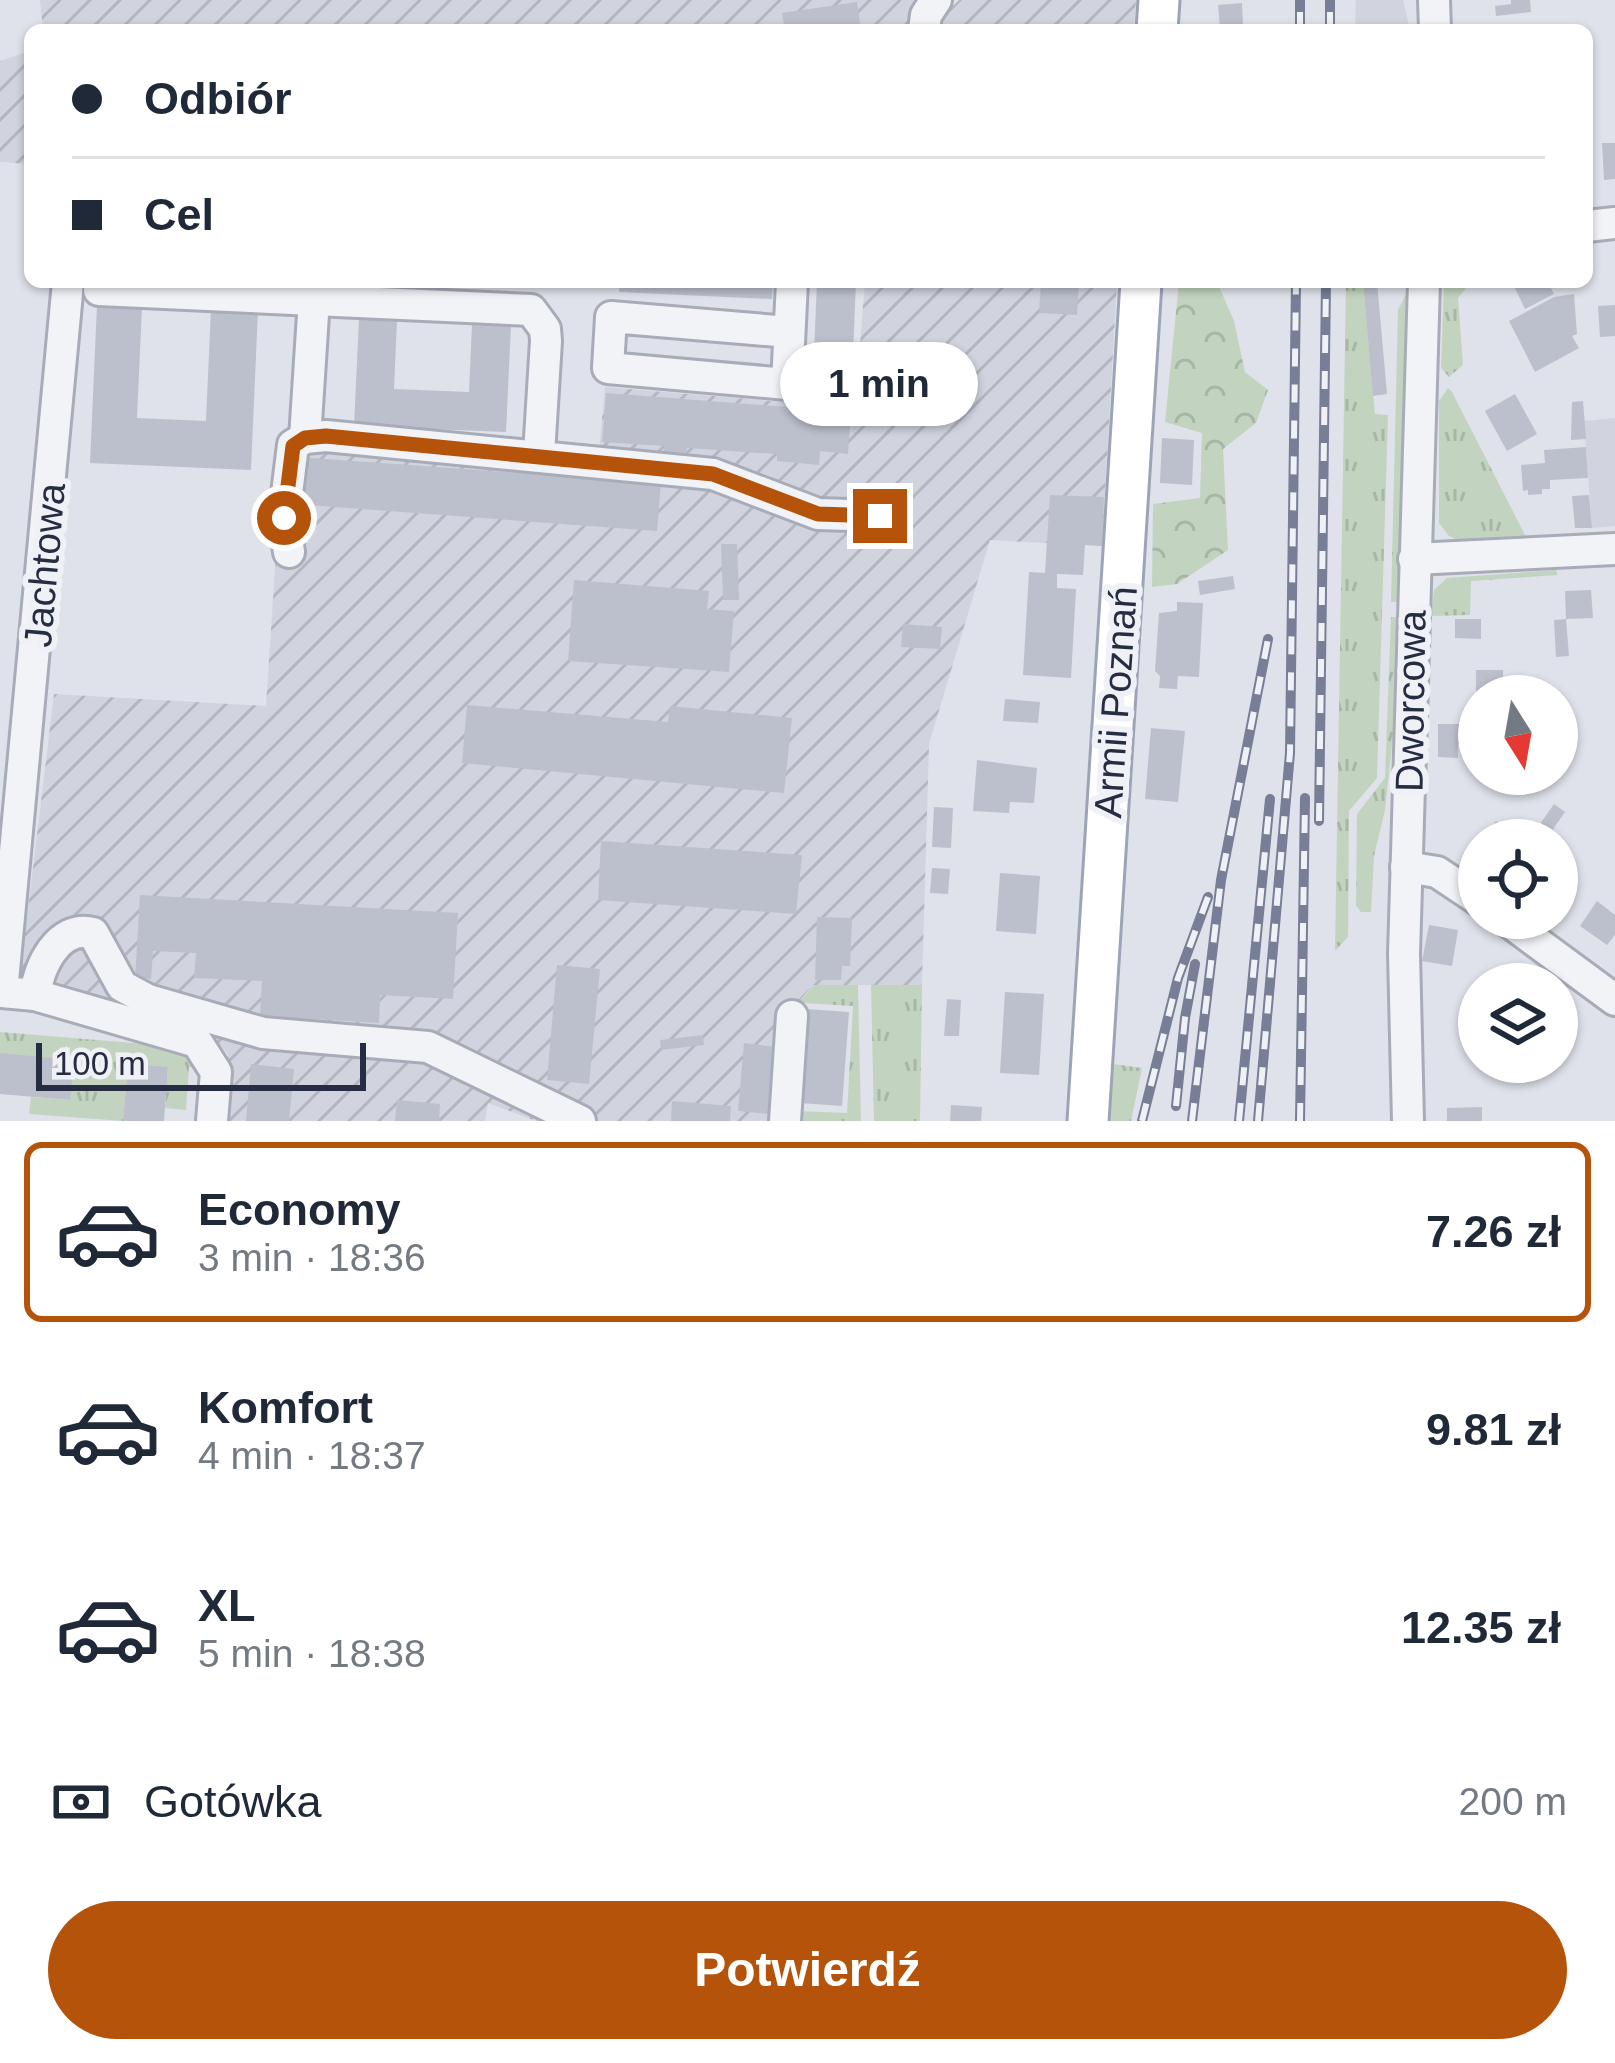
<!DOCTYPE html>
<html lang="pl">
<head>
<meta charset="utf-8">
<style>
  :root { --surface:#fff; --page:#f6f6f7; --text:#1f2937; --muted:#747a83; --line:#e0e1e3; --accent:#b45309 }
  body { margin:0; font-family:Helvetica,sans-serif; background:var(--page); color:var(--text); height:100vh; display:flex; flex-direction:column; font-size:45px; white-space:nowrap }
  * { box-sizing:border-box; margin:0 }
  p { font-size:39px; color:var(--muted) }
  .icon { flex:none; width:66px; height:66px; fill:none; stroke:currentColor; stroke-width:2; stroke-linecap:round; stroke-linejoin:round }
  .map { position:relative; height:1121px; overflow:hidden }
  .drawer { display:flex; flex-direction:column; background:var(--surface); flex:1 }
  .drawer>* { flex:none }
  .guide { position:absolute; left:24px; top:24px; width:1569px; height:264px; border-radius:18px; box-shadow:0 3px 9px #0004; display:grid; align-content:center; height:264px; padding:0 48px; background:var(--surface) }
  .needle { width:78px; rotate:169deg }
  .controls { position:absolute; left:1458px; top:675px; display:grid; gap:24px }
  .controls a { display:grid; place-items:center; width:120px; height:120px; border-radius:50%; background:var(--surface); box-shadow:0 3px 9px #0004; font-size:60px }
  .scale { position:absolute; left:36px; bottom:30px; width:330px; box-sizing:border-box; padding-left:12px; border:6px solid #262d42; border-top:0; font-size:33px; line-height:42px; white-space:nowrap; color:#262d42; -webkit-text-stroke:9px #eff1f7; paint-order:stroke }
  .end { position:absolute; width:54px; height:54px; margin:-27px; border:15px solid #b45309; background:#fff; box-shadow:0 0 0 6px #fff }
  .from { border-radius:50% }
  .bubble { position:absolute; height:84px; border-radius:42px; background:var(--surface); box-shadow:0 3px 9px #0004; font-size:39px; font-weight:700; line-height:84px; text-align:center }
  .guide b { display:flex; align-items:center; gap:42px; height:114px; font-size:45px }
  .guide b+b { border-top:3px solid var(--line) }
  .guide i { width:30px; height:30px; background:var(--text) }
  ul { padding:21px 0 0; list-style:none }
  li { display:flex; align-items:center; gap:36px; height:180px; margin:0 24px 18px; padding:0 24px; border:6px solid transparent; border-radius:18px }
  li div { flex:1 }
  li b { display:block; font-size:45px }
  li em { font-style:normal; font-weight:700 }
  li.selected { border-color:var(--accent) }
  li>.icon { width:108px; height:108px; stroke-width:1.5 }
  .pay { display:flex; align-items:center; gap:30px; height:132px; padding:0 48px; font-size:45px }
  .pay p { margin-inline-start:auto }
  .cta { display:flex; gap:24px; margin-top:auto; padding:24px 48px }
  .cta a { flex:1; height:138px; border-radius:72px; background:var(--accent); color:#fff; font-size:48px; font-weight:700; line-height:138px; text-align:center }
  .map>svg:first-child { display:block }
  .built { fill:#d1d4df }
  .industrial { fill:url(#industrial-furrows) }
  .grass { fill:url(#grass-tufts) }
  .forest { fill:url(#forest-crowns) }
  .building { fill:#bcc0cd }
  .lines { fill:none; stroke-linecap:round; stroke-linejoin:round }
  .minor-casing { stroke:#a8acb8; stroke-width:36 }
  .major-casing { stroke:#9da4b6; stroke-width:45 }
  .minor { stroke:#f2f3f7; stroke-width:30 }
  .major { stroke:#fff; stroke-width:39 }
  .rail-casing { stroke:#777e95; stroke-width:10 }
  .rail { stroke:#eff1f7; stroke-width:6; stroke-dasharray:18; stroke-linecap:butt }
  .route { stroke:#b45309; stroke-width:15 }
  .labels { text-anchor:middle; stroke-width:12; stroke-linejoin:round; paint-order:stroke }
  .street-label { font-size:39px; fill:#262d42; stroke:#eff1f7 }
</style>
</head>
<body>
<div class="map">
<svg width="1615" height="1121" viewBox="0 0 1615 1121">
  <defs>
    <pattern id="industrial-furrows" width="10" height="10" patternUnits="userSpaceOnUse" patternTransform="scale(3)"><rect width="10" height="10" fill="#d1d4df"/><path d="M-1 1l2-2M0 10L10 0M9 11l2-2" fill="none" stroke="#b3b6c1"/></pattern>
    <pattern id="grass-tufts" width="24" height="20" patternUnits="userSpaceOnUse" patternTransform="scale(3)"><rect width="24" height="20" fill="#c2d4bf"/><path d="M3 7l-1-3M5 7V3M7 7l1-3M15 17l-1-3M17 17v-4M19 17l1-3" fill="none" stroke="#a7b6a5"/></pattern>
    <pattern id="forest-crowns" width="20" height="18" patternUnits="userSpaceOnUse" patternTransform="scale(3)"><rect width="20" height="18" fill="#c2d4bf"/><path d="M2 6a3 3 0 1 1 6 0M12 15a3 3 0 1 1 6 0" fill="none" stroke="#a7b6a5"/></pattern>
  </defs>
  <rect width="100%" height="100%" fill="#dfe2ea"/>
  <g class="built">
    <polygon points="1356,0 1403,0 1410,30 1355,30"/>
    <polygon points="1615,418 1615,526 1592,528 1584,421"/>
  </g>
  <g class="industrial">
    <polygon points="40,0 916,0 908,30 43,30"/>
    <polygon points="959,0 1136,0 1134,30 939,30 943,16"/>
    <polygon points="30,51 30,164 0,162 0,61"/>
    <polygon points="865,282 1117,282 1102,546 990,540 929,744 922,985 813,985 784,1019 778,1121 536,1121 488,1103 485,1121 222,1121 228,1054 205,1028 19,984 54,694 266,706 283,446 597,473 605,387 855,408"/>
  </g>
  <g class="grass">
    <polygon points="1346,282 1363,282 1375,414 1388,415 1377,778 1349,811 1348,937 1335,951"/>
    <polygon points="1444,282 1471,282 1458,298 1463,365 1449,377 1441,368"/>
    <polygon points="1409,288 1400,602 1391,602 1398,310"/>
    <polygon points="1448,388 1452,392 1526,537 1459,541 1449,536 1439,523 1439,401"/>
    <polygon points="1556,570 1558,575 1471,581 1470,615 1431,616 1434,590 1447,578"/>
    <polygon points="1391,617 1400,617 1397,699 1385,810 1374,856 1371,912 1361,912 1356,906 1357,814 1385,778"/>
    <polygon points="1125,844 1113,1064 1142,1068 1131,1121 1102,1121"/>
    <polygon points="814,985 858,985 861,1121 796,1121 796,1111 847,1113 853,1006 803,1003 800,1013 790,1012"/>
    <polygon points="871,985 922,985 920,1121 874,1121"/>
    <polygon points="0,1032 170,1046 205,1063 204,1068 189,1067 186,1110 165,1108 168,1068 128,1064 123,1121 29,1114 31,1097 70,1100 0,1053"/>
  </g>
  <polygon class="forest" points="1179,282 1217,282 1234,321 1245,372 1268,390 1256,423 1223,449 1228,550 1177,584 1152,587 1153,504 1200,498 1202,433 1165,422"/>
  <g class="building">
    <polygon points="1511,0 1530,0 1531,12 1496,16 1495,6 1511,4"/>
    <polygon points="857,2 861,30 785,30 782,13"/>
    <polygon points="1242,3 1243,26 1220,28 1218,5"/>
    <polygon points="1602,143 1615,143 1615,179 1604,180"/>
    <polygon points="620,282 773,282 772,299 619,292"/>
    <polygon points="817,282 856,282 852,377 813,376"/>
    <polygon points="1041,282 1079,282 1077,315 1039,313"/>
    <polygon points="1363,282 1377,282 1387,394 1373,396"/>
    <polygon points="1512,282 1548,282 1554,294 1525,309"/>
    <polygon points="1574,294 1577,334 1572,336 1579,348 1535,372 1509,321 1554,297"/>
    <polygon points="97,305 142,307 137,418 206,421 211,308 258,310 251,470 90,463"/>
    <polygon points="1615,305 1615,336 1600,337 1598,306"/>
    <polygon points="359,319 397,321 394,389 469,392 472,324 511,325 506,432 354,426"/>
    <polygon points="606,393 851,412 848,454 820,451 819,465 777,461 777,454 687,448 686,456 663,454 664,446 602,442"/>
    <polygon points="1515,394 1537,434 1507,451 1485,411"/>
    <polygon points="1583,401 1586,439 1571,440 1572,402"/>
    <polygon points="1162,438 1194,440 1192,485 1160,483"/>
    <polygon points="1586,447 1588,478 1550,480 1550,489 1542,489 1542,494 1528,495 1528,490 1523,491 1521,465 1545,463 1544,450"/>
    <polygon points="298,457 661,483 657,531 294,504"/>
    <polygon points="1050,495 1104,497 1102,546 1085,545 1083,575 1057,574 1057,588 1076,589 1071,678 1023,675 1029,572 1045,573"/>
    <polygon points="1589,495 1592,528 1575,528 1572,496"/>
    <polygon points="721,544 737,544 739,600 723,600"/>
    <polygon points="1233,576 1235,589 1200,595 1198,581"/>
    <polygon points="574,580 709,591 707,609 734,611 729,672 568,661"/>
    <polygon points="1591,590 1593,618 1566,619 1565,591"/>
    <polygon points="1177,602 1203,603 1199,677 1178,676 1177,689 1159,688 1160,676 1155,671 1159,613 1177,611"/>
    <polygon points="1455,619 1481,619 1481,639 1455,638"/>
    <polygon points="1566,619 1569,656 1556,657 1554,620"/>
    <polygon points="903,624 942,627 940,649 901,647"/>
    <rect x="1476" y="670" width="27" height="26"/>
    <polygon points="1005,699 1040,702 1038,723 1003,721"/>
    <polygon points="467,705 668,722 670,706 792,718 784,793 462,763"/>
    <polygon points="1438,724 1479,724 1479,744 1458,744 1458,758 1438,757"/>
    <polygon points="1151,728 1185,731 1178,802 1145,799"/>
    <polygon points="977,760 1037,768 1034,803 1010,802 1009,813 973,811"/>
    <polygon points="1554,804 1565,812 1546,839 1535,831"/>
    <polygon points="934,807 953,808 951,848 932,847"/>
    <polygon points="1496,821 1523,840 1482,840"/>
    <polygon points="601,841 802,855 796,914 598,900"/>
    <polygon points="932,868 950,869 948,894 930,893"/>
    <polygon points="1000,873 1040,876 1036,934 996,931"/>
    <polygon points="140,895 458,913 453,999 380,995 379,1023 260,1016 262,981 194,978 196,953 153,951 151,979 135,978"/>
    <polygon points="1597,901 1615,915 1615,935 1607,945 1580,926"/>
    <polygon points="817,917 852,918 850,966 842,966 841,980 815,980"/>
    <polygon points="1429,925 1458,930 1452,966 1422,961"/>
    <polygon points="557,965 600,969 589,1084 547,1080"/>
    <polygon points="1499,966 1508,973 1511,968 1532,984 1486,984"/>
    <polygon points="1005,992 1044,994 1039,1075 1000,1073"/>
    <polygon points="947,999 961,1000 959,1036 944,1036"/>
    <polygon points="1557,1002 1577,1016 1562,1038 1557,1034"/>
    <polygon points="806,1009 849,1012 842,1106 800,1103"/>
    <polygon points="703,1035 704,1045 661,1050 660,1040"/>
    <polygon points="744,1043 776,1047 770,1114 738,1111"/>
    <polygon points="0,1053 74,1060 70,1100 0,1094"/>
    <polygon points="128,1064 168,1067 164,1121 123,1121"/>
    <polygon points="251,1064 294,1069 289,1121 246,1121"/>
    <polygon points="397,1100 440,1104 439,1121 395,1121"/>
    <polygon points="672,1101 731,1106 730,1121 671,1121"/>
    <polygon points="951,1105 982,1107 981,1121 950,1121"/>
    <polygon points="1482,1107 1482,1121 1447,1121 1447,1108"/>
  </g>
  <g class="lines">
    <defs>
      <g id="minor">
        <polyline points="1434,0 1435,30"/>
        <polyline points="924,30 926,15 936,0"/>
        <polyline points="1587,226 1615,223"/>
        <polyline points="68,282 2,992 35,995 197,1042 216,1072 212,1121"/>
        <polyline points="99,290 531,310 545,329 546,341 539,454"/>
        <polyline points="789,332 611,317 608,368 787,384 792,282"/>
        <polyline points="305,438 314,299"/>
        <polyline points="289,552 284,518 293,445 305,438 326,436 713,474 818,514 880,516"/>
        <polyline points="1414,559 1615,549"/>
        <polyline points="1406,867 1437,872 1479,900"/>
        <polyline points="1504,918 1615,1000"/>
        <path d="M35 995C38 968 58 924 93 933L122 986 148 1000 263 1033 428 1047 580 1121"/>
        <polyline points="785,1121 792,1016"/>
        <polyline points="1408,1121 1404,954 1424,282"/>
      </g>
      <g id="major">
        <polyline points="1157,30 1159,0"/>
        <polyline points="1088,1121 1141,282"/>
      </g>
    </defs>
    <use href="#minor" class="minor-casing"/>
    <use href="#major" class="major-casing"/>
    <use href="#minor" class="minor"/>
    <use href="#major" class="major"/>
    <defs>
      <g id="rail">
        <polyline points="1300,30 1300,0"/>
        <polyline points="1330,30 1330,0"/>
        <polyline points="1319,821 1326,282"/>
        <polyline points="1176,1106 1185,1018 1195,964"/>
        <polyline points="1142,1121 1178,978 1208,897"/>
        <polyline points="1192,1121 1221,880 1268,639"/>
        <polyline points="1239,1121 1270,799"/>
        <polyline points="1258,1121 1290,753 1296,282"/>
        <polyline points="1300,1121 1305,798"/>
      </g>
    </defs>
    <use href="#rail" class="rail-casing"/>
    <use href="#rail" class="rail"/>
  </g>
  <g class="lines">
    <polyline class="route" points="284,518 293,446 305,438 326,436 713,474 818,514 880,516"/>
  </g>
  <g class="labels">
    <g class="street-label">
      <text transform="translate(44 565) rotate(-85)" y="14">Jachtowa</text>
      <text transform="translate(1410 701) rotate(-89)" y="14">Dworcowa</text>
      <text transform="translate(1115 702) rotate(-86)" y="14">Armii Poznań</text>
    </g>
  </g>
</svg>
<div class="controls">
<a><svg class="needle" viewBox="-14 -14 28 28"><path d="M0-13l5 13h-10z" fill="#e53935"/><path d="M0 13l5-13h-10z" fill="#747a83"/></svg></a>
<a><svg class="icon" aria-label="locate" viewBox="0 0 24 24"><circle cx="12" cy="12" r="6"/><path d="M12 2v4M12 18v4M2 12h4M18 12h4"/></svg></a>
<a><svg class="icon" aria-label="layers" viewBox="0 0 24 24"><path d="M12 4l9 5-9 5-9-5zM3 14l9 5 9-5"/></svg></a>
</div>
<div class="scale">100 m</div>
<i class="end from" style="left:284px;top:518px"></i>
<i class="end" style="left:880px;top:516px"></i>
<div class="bubble" style="left:780px;top:342px;width:198px">1 min</div>
<div class="guide">
<b><i class="from"></i>Odbiór</b>
<b><i></i>Cel</b>
</div>
</div>
<section class="drawer">
<ul>
<li class="selected"><svg class="icon" aria-label="car" viewBox="0 0 24 24"><path d="M5 17H2v-5l4-1 3-4h7l3 4 3 1v5h-3M9 17h6M6 11h13"/><circle cx="7" cy="17" r="2"/><circle cx="17" cy="17" r="2"/></svg><div><b>Economy</b><p>3 min · 18:36</p></div><em>7.26 zł</em></li>
<li><svg class="icon" aria-label="car" viewBox="0 0 24 24"><path d="M5 17H2v-5l4-1 3-4h7l3 4 3 1v5h-3M9 17h6M6 11h13"/><circle cx="7" cy="17" r="2"/><circle cx="17" cy="17" r="2"/></svg><div><b>Komfort</b><p>4 min · 18:37</p></div><em>9.81 zł</em></li>
<li><svg class="icon" aria-label="car" viewBox="0 0 24 24"><path d="M5 17H2v-5l4-1 3-4h7l3 4 3 1v5h-3M9 17h6M6 11h13"/><circle cx="7" cy="17" r="2"/><circle cx="17" cy="17" r="2"/></svg><div><b>XL</b><p>5 min · 18:38</p></div><em>12.35 zł</em></li>
</ul>
<div class="pay"><svg class="icon" aria-label="cash" viewBox="0 0 24 24"><path d="M3 7h18v10H3z"/><circle cx="12" cy="12" r="2"/></svg>Gotówka<p>200 m</p></div>
<div class="cta"><a>Potwierdź</a></div>
</section>
</body>
</html>
